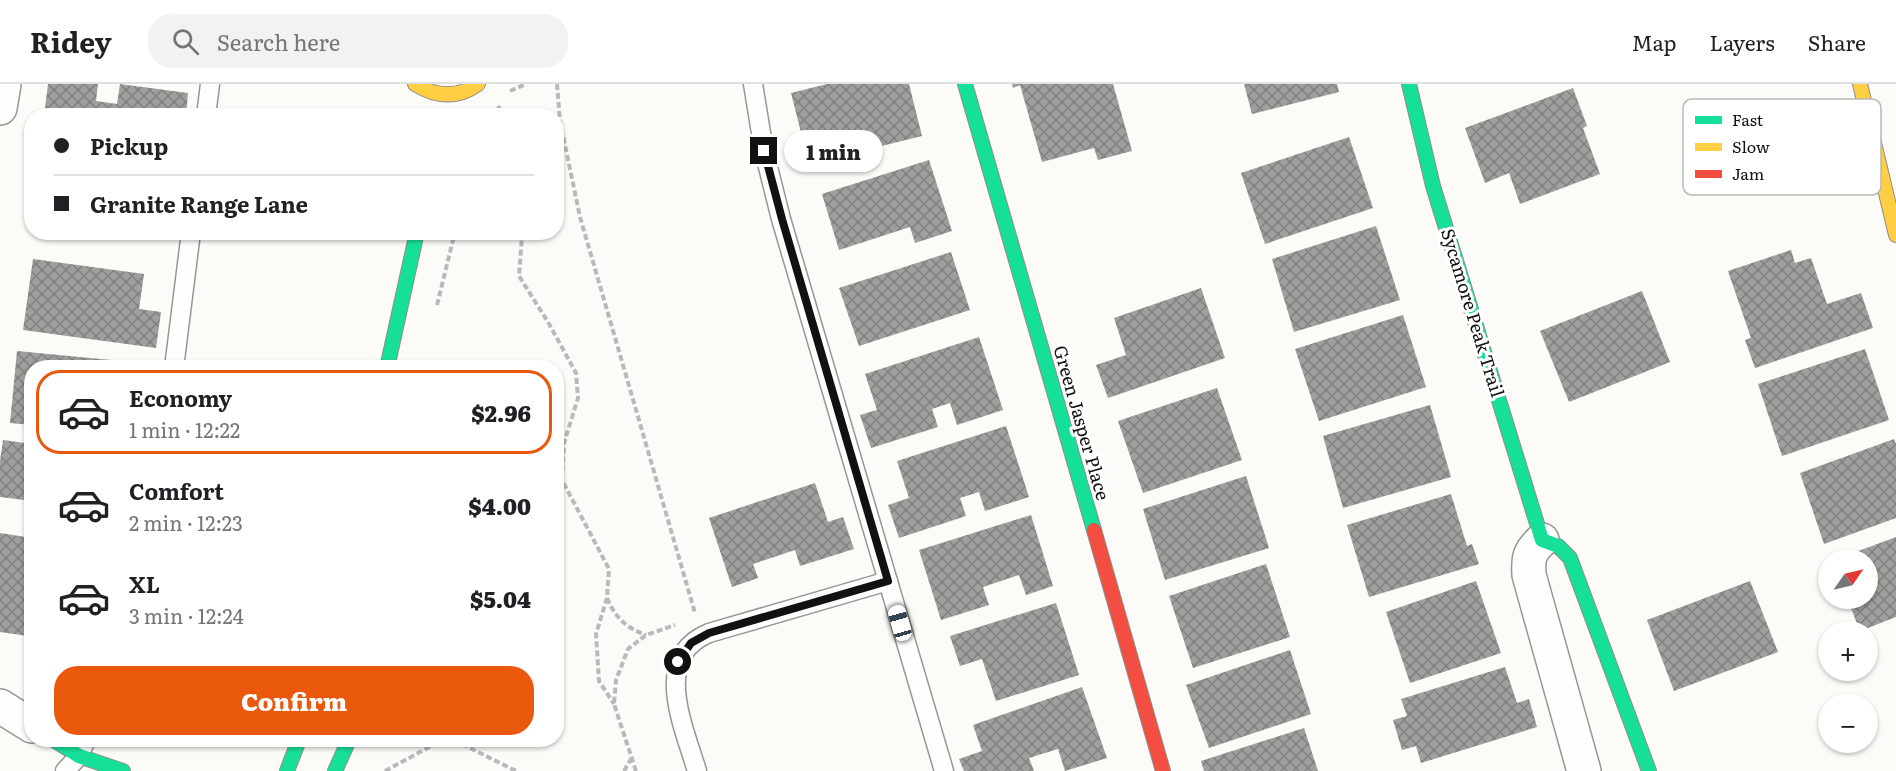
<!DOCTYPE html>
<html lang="en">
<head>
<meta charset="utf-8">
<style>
  :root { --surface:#fff; --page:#f2f2f2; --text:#202124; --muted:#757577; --line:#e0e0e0; --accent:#ea580c }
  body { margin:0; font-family:Literata,serif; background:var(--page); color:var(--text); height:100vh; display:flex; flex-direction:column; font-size:22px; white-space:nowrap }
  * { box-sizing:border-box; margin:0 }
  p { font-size:20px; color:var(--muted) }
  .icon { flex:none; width:33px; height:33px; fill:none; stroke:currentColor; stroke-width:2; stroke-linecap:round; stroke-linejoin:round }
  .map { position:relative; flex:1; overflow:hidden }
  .sheet { position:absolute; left:24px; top:276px; width:540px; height:387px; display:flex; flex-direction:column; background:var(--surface); border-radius:24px; box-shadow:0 2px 4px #0004 }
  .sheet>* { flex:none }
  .top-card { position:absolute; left:24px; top:24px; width:540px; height:132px; border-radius:24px; box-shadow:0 2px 4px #0004; display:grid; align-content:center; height:132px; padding:0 30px; background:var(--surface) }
  .needle { width:39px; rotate:56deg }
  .controls { position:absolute; left:1818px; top:465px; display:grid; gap:12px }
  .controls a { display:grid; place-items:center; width:60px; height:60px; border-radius:50%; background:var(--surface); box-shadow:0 2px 4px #0004; font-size:30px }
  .end { position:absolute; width:27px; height:27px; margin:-14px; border:8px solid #111; background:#fff; box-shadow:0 0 0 3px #fff }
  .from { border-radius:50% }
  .bubble { position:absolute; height:42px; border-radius:21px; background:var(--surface); box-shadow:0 2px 4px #0004; font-size:20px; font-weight:800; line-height:42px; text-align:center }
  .car { position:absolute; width:18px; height:36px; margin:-18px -9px; border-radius:8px; box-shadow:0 0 4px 2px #0007; background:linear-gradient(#fff 24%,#345 0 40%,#fff 0 76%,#345 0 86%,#fff 0) }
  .top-card b { display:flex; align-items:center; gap:21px; height:57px; font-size:22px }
  .top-card b+b { border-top:2px solid var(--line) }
  .top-card i { width:15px; height:15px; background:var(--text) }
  ul { padding:10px 0 0; list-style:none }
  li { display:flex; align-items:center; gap:18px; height:84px; margin:0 12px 9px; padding:0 18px; border:3px solid transparent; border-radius:24px }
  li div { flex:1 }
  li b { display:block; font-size:22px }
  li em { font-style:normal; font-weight:800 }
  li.active { border-color:var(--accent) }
  li>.icon { width:54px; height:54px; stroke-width:1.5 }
  .cta { display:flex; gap:12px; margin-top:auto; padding:12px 30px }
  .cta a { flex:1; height:69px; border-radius:24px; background:var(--accent); color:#fff; font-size:24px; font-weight:800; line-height:69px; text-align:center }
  header { display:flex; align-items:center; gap:36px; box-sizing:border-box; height:84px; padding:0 30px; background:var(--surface); border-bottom:2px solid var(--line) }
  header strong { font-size:28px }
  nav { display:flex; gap:33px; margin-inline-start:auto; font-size:21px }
  .search { width:420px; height:54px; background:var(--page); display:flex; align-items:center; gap:15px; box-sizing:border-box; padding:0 21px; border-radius:24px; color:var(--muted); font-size:22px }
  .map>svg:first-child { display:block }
  .building { fill:url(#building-cross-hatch) }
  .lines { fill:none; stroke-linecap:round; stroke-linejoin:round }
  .lane-casing { stroke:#979695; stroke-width:21 }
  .street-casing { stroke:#979695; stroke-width:36 }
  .fast-casing { stroke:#8d8d8b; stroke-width:16 }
  .slow-casing { stroke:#8d8d8b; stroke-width:16 }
  .jam-casing { stroke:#8d8d8b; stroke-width:16 }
  .path { stroke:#b9b9b8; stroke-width:4; stroke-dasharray:6 3; stroke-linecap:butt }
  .lane { stroke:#fffefe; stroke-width:18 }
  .street { stroke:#fffefe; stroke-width:33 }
  .fast { stroke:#16e098; stroke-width:14 }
  .slow { stroke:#ffcf43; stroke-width:14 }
  .jam { stroke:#f24e42; stroke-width:14 }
  .route { stroke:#111; stroke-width:8 }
  .labels { text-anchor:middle; stroke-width:6; stroke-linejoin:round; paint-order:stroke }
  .street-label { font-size:18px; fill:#111; stroke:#fff }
  .key { fill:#fff; stroke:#b8b8b8; stroke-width:1.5 }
  .key-label { font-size:16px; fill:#111 }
</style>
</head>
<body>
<header>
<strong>Ridey</strong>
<div class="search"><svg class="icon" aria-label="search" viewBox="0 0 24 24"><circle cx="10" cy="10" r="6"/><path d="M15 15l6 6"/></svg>Search here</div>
<nav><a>Map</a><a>Layers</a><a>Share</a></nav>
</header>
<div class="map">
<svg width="1896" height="687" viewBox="0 0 1896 687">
  <defs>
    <pattern id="building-cross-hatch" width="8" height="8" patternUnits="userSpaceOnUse" patternTransform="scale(1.5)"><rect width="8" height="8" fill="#a09f9c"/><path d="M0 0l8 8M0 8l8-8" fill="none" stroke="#81807e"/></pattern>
  </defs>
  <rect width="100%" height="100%" fill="#fcfbf7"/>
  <g class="building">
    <polygon points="48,0 98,0 96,17 117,20 120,0 188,9 186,32 44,32"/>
    <polygon points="827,0 909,0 922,52 809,80 791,9"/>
    <polygon points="1012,0 1113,0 1132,67 1098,76 1094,64 1042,78 1020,1 1013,4"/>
    <polygon points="1244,0 1337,0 1339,8 1252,30"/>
    <polygon points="1573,4 1587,42 1583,44 1600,90 1520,120 1509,89 1485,99 1465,44"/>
    <polygon points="1349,53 1373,124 1265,160 1241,89"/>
    <polygon points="929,76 952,147 915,159 910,143 839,166 822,110"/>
    <polygon points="1376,142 1400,216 1294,248 1272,175"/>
    <polygon points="1791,166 1795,179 1811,174 1827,220 1861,209 1873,244 1755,284 1745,256 1751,254 1728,187"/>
    <polygon points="951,168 970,226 859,262 839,204"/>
    <polygon points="33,175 144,190 139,225 161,228 156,264 23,246"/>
    <polygon points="1201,204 1225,274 1108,314 1096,281 1126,271 1114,234"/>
    <polygon points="1642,207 1670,278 1569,318 1540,247"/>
    <polygon points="1403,231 1426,303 1319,337 1295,265"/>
    <polygon points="979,253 1003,326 957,341 950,319 932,325 938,343 871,364 860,331 877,326 865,290"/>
    <polygon points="1865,265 1889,336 1782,372 1758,300"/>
    <polygon points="17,267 132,278 131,284 32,284 32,341 10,339"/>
    <polygon points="1217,304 1242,376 1143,409 1118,337"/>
    <polygon points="1430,321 1451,393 1343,424 1323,352"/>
    <polygon points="1006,342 1029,413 985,427 979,408 960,414 966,432 899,454 888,421 909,414 897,377"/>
    <polygon points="1894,355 1896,360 1896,434 1824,460 1800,389"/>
    <polygon points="3,356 32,360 32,417 0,413 0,377"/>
    <polygon points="1246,392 1269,464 1165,496 1143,425"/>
    <polygon points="815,399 828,438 843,433 854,465 800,482 795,466 753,480 758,494 732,503 709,434"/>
    <polygon points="1451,410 1467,462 1472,460 1479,480 1369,513 1347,441"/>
    <polygon points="1031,431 1053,502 1026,511 1019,491 983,503 989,521 941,536 919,466"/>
    <polygon points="0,449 32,454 32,532 28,552 0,548"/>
    <polygon points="1896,453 1896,533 1860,547 1847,514 1868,514 1868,476 1837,475"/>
    <polygon points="1266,480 1290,553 1193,584 1169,512"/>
    <polygon points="1476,497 1501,569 1410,599 1386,528"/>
    <polygon points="1750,497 1778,568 1674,607 1647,536"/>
    <polygon points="1056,519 1079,591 996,617 982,575 960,582 950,552"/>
    <polygon points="1290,566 1311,630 1209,664 1186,601"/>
    <polygon points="1505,583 1517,619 1529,615 1537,643 1421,679 1416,662 1402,666 1393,636 1407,632 1401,615"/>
    <polygon points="1082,603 1107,674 1065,687 1058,665 1029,674 1034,687 964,687 959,675 982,667 973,641"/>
    <polygon points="1304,644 1318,687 1204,687 1201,677"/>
  </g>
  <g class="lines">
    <defs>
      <g id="lane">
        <polyline points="753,0 764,67 781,135 944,687"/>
        <polyline points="206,32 210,0"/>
        <polyline points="174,284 191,148"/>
        <polyline points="65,687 79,672 86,656"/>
        <path d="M697 687C684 643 651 573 709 549L888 497"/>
      </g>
      <g id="street">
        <polyline points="0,24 4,0"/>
        <path d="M1542 456C1529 468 1528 474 1529 491L1584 687"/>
        <polyline points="0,622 32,642"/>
      </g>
      <g id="fast">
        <polyline points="965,0 1094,446"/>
        <polyline points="1409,0 1433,102 1542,456 1558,462 1570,474 1649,687"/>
        <polyline points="387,284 417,148"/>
        <polyline points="54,656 79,672 123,687"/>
        <polyline points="287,687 299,656"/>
        <polyline points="335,687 349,656"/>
      </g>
      <g id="slow">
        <path d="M415 0C436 13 457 15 478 0"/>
        <polyline points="1860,0 1896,151"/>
      </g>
      <polyline id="jam" points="1094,446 1163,687"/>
    </defs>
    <use href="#lane" class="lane-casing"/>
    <use href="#street" class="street-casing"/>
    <use href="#fast" class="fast-casing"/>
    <use href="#slow" class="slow-casing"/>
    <use href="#jam" class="jam-casing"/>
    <g class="path">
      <polyline points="557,0 560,37 580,133 695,529"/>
      <polyline points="510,7 526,0"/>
      <polyline points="498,22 504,32"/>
      <polyline points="524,148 522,153 519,192 548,238 576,289 578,314 564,359 562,396 609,485 607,514 596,550 599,597 614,620"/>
      <polyline points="437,221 455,148"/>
      <path d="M607 514C615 533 626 544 646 551"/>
      <polyline points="454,656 516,687"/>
      <polyline points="385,687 433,661 448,656"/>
      <polyline points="624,687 631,675"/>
      <polyline points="636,687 614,620 616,596 628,565 646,551 675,541"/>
    </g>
    <use href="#lane" class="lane"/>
    <use href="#street" class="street"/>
    <use href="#fast" class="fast"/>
    <use href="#slow" class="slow"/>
    <use href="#jam" class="jam"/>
  </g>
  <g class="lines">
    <polyline class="route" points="678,578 691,559 709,549 888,497 782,135 764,67"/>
  </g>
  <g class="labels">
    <g class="street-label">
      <text transform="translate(1472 229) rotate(73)" y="6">Sycamore Peak Trail</text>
      <text transform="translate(1081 339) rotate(74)" y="6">Green Jasper Place</text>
    </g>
  </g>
  <rect x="1683" y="15" width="198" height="96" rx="9" class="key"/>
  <rect x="1695" y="32" width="27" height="8" fill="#16e098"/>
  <rect x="1695" y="59" width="27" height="8" fill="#ffcf43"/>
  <rect x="1695" y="86" width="27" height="8" fill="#f24e42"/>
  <g class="key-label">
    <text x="1732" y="42">Fast</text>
    <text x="1732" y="69">Slow</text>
    <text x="1732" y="96">Jam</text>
  </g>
</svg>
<div class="controls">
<a><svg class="needle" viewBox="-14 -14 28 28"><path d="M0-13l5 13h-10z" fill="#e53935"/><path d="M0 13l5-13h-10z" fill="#757577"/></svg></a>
<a>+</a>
<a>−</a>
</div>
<i class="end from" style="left:678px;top:578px"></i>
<i class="end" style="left:764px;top:67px"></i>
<div class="bubble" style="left:784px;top:46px;width:99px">1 min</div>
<i class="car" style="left:900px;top:539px;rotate:344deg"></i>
<div class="top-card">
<b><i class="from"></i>Pickup</b>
<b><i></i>Granite Range Lane</b>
</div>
<section class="sheet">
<ul>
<li class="active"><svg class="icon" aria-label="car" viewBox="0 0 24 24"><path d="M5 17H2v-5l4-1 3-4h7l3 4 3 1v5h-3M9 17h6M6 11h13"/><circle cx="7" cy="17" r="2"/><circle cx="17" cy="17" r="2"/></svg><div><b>Economy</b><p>1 min · 12:22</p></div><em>$2.96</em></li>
<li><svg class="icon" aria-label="car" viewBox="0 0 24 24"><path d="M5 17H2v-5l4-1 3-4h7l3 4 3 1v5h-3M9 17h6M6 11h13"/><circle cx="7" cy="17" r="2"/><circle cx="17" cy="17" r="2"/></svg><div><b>Comfort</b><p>2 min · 12:23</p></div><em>$4.00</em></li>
<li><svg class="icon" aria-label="car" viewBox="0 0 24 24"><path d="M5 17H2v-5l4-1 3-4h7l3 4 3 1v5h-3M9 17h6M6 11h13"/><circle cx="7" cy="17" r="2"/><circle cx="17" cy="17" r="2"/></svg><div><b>XL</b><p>3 min · 12:24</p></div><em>$5.04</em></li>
</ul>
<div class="cta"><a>Confirm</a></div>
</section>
</div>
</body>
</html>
